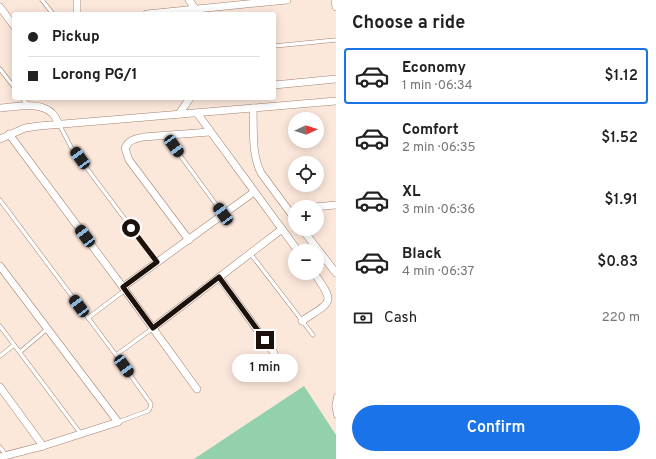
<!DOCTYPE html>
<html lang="en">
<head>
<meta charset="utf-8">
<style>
  :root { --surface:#fff; --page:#f2f2f2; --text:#222; --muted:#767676; --line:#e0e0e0; --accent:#1a73e8 }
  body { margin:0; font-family:Overpass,sans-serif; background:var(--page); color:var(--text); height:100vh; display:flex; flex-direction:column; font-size:15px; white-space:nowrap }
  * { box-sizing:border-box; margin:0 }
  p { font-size:13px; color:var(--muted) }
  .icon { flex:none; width:22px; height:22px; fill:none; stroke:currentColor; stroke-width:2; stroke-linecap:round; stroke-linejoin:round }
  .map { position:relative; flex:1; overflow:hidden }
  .side { display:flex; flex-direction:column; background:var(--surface); width:320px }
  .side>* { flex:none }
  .top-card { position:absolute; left:12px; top:12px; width:264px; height:88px; border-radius:4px; box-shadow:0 2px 10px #0003; display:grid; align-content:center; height:88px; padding:0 16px; background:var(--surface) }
  .needle { width:26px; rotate:87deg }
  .tools { position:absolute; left:288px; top:112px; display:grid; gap:8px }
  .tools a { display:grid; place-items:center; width:36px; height:36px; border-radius:50%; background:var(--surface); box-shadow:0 2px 10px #0003; font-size:20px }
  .end { position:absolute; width:18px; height:18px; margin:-9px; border:5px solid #1d120b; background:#fff; box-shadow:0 0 0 2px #fff }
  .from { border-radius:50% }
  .bubble { position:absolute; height:28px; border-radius:14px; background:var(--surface); box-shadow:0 2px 10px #0003; font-size:13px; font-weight:600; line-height:28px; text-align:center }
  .car { position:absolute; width:12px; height:24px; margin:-12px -6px; border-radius:5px; box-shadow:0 0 3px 1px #0007; background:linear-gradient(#222 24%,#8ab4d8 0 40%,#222 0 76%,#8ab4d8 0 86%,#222 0) }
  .top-card b { display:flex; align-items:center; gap:14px; height:38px; font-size:15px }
  .top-card b+b { border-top:1px solid var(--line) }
  .top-card i { width:10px; height:10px; background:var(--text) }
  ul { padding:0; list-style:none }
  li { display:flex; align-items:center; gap:12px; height:56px; margin:0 8px 6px; padding:0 8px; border:2px solid transparent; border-radius:4px }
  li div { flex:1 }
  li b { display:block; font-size:15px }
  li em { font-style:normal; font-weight:600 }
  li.active { border-color:var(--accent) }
  li>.icon { width:36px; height:36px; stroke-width:1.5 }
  h2 { padding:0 16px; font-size:18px; line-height:48px }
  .pay { display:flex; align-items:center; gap:10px; height:44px; padding:0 16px; font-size:15px }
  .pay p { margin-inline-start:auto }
  .primary-button { display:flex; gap:8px; margin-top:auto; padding:8px 16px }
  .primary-button a { flex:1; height:46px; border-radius:24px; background:var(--accent); color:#fff; font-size:16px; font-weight:600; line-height:46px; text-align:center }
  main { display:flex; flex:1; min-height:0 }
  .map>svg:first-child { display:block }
  .green { fill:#92d1ac }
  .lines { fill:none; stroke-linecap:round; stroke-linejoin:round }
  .lane-casing { stroke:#a28371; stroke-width:4.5 }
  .street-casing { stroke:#a28371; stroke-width:8 }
  .lane { stroke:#fff; stroke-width:3.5 }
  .street { stroke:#fff; stroke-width:7 }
  .route { stroke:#1d120b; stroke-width:5 }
</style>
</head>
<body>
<main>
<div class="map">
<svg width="336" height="459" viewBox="0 0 336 459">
  <rect width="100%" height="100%" fill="#fce7db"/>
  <polygon class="green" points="304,386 336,435 336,459 194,459"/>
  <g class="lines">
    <defs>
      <g id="lane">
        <polyline points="42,0 53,14"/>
        <polyline points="274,46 336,40"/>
        <polyline points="0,69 14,87"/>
        <polyline points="22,98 28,105"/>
        <polyline points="59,124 71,147 157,262"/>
        <polyline points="166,136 223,214"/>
        <polyline points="0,200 116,355 151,404 150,408 148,411 118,422"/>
        <polyline points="250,253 313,335"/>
        <polyline points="88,318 125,290"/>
        <polyline points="0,326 81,434"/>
        <polyline points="20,352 47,329"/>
        <polyline points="116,355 153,328"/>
        <polyline points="0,356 14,345"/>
        <polyline points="336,396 334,406 336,416"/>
        <polyline points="0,447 6,455"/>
      </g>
      <g id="street">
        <polyline points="189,0 196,10"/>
        <polyline points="335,0 336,7"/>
        <polyline points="0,7 14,26"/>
        <polyline points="77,14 77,0"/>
        <polyline points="147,14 287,0"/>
        <polyline points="274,85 336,79"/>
        <path d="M0 108C16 107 39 101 52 113 55 116 57 120 59 124"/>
        <path d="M253 108C254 129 251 153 261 173L295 219"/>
        <polyline points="197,113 298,251"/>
        <polyline points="179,114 190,98"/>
        <polyline points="9,134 125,290 197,389"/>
        <polyline points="0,139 25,128 39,126 336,101"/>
        <polyline points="315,207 336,205"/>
        <polyline points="302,229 336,273"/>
        <path d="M189 240 129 160 125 148C129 140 134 139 143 137L210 132"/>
        <polyline points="0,266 118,422 43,446 0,457"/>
        <polyline points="219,277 274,353"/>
        <polyline points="123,287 254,192"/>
        <path d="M302 321C332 301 336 304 314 273"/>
        <polyline points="153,328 282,229"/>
        <polyline points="0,387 43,446"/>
      </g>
    </defs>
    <use href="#lane" class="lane-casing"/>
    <use href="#street" class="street-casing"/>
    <use href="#lane" class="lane"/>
    <use href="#street" class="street"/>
  </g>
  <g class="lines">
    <polyline class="route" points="131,228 157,262 123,287 153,328 219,277 265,340"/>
  </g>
</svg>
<div class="tools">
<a><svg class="needle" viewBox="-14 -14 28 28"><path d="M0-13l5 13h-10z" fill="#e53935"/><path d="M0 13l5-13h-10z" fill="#767676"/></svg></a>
<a><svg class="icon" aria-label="locate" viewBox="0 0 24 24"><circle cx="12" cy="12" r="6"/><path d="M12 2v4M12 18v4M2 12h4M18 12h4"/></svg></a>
<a>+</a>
<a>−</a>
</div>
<i class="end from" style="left:131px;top:228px"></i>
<i class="end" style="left:265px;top:340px"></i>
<div class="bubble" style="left:232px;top:354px;width:66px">1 min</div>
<i class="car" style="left:174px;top:146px;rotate:144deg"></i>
<i class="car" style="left:80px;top:158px;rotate:324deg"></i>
<i class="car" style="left:223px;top:214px;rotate:324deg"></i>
<i class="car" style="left:85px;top:236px;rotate:323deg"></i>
<i class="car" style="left:79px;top:306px;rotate:323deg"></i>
<i class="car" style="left:124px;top:366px;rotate:144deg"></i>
<div class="top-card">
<b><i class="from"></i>Pickup</b>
<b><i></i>Lorong PG/1</b>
</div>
</div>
<section class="side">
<h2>Choose a ride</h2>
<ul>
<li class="active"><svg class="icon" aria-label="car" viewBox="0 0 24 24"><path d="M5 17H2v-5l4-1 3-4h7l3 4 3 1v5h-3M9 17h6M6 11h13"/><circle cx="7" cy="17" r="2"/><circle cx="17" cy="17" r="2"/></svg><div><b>Economy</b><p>1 min · 06:34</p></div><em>$1.12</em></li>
<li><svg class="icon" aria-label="car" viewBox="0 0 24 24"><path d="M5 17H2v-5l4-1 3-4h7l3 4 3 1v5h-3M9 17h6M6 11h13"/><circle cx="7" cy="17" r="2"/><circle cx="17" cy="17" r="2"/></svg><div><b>Comfort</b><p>2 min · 06:35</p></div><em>$1.52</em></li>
<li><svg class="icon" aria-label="car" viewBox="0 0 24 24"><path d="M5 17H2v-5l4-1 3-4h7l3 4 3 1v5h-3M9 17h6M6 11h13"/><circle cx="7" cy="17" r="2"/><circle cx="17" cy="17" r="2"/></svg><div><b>XL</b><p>3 min · 06:36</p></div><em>$1.91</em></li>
<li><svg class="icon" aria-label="car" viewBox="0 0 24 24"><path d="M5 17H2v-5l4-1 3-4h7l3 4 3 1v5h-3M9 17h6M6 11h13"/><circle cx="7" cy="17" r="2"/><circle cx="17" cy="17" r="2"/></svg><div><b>Black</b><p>4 min · 06:37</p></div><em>$0.83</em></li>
</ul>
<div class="pay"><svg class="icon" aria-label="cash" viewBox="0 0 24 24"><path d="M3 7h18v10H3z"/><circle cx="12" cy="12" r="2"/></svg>Cash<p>220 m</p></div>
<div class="primary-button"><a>Confirm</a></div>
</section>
</main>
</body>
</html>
